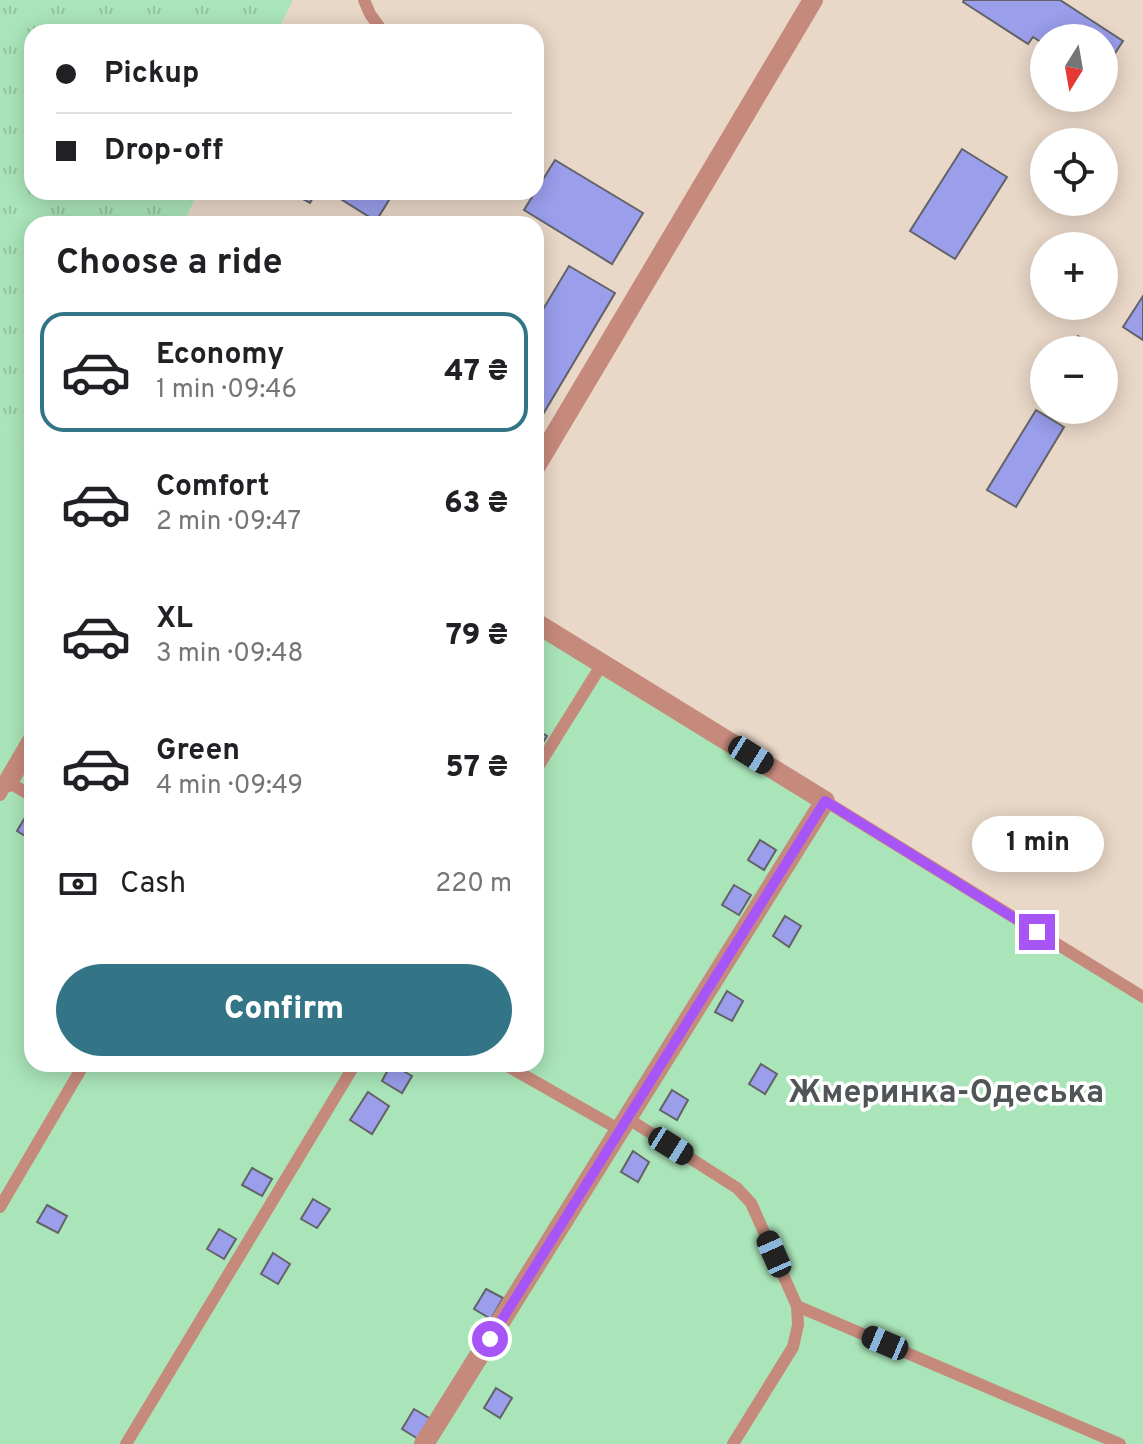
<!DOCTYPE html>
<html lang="en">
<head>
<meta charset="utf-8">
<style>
  :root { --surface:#fff; --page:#f6f6f6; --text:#202124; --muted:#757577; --line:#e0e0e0; --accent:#337587 }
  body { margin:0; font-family:Overpass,sans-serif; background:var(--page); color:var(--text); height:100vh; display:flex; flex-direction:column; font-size:30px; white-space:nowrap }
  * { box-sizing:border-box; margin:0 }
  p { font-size:26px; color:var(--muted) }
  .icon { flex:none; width:44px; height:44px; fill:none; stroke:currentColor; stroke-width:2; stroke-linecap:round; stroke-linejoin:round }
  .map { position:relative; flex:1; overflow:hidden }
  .drawer { position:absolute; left:24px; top:216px; width:520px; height:856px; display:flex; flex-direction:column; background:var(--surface); border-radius:24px; box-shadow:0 4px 20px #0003 }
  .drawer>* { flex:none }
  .hud { position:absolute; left:24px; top:24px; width:520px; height:176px; border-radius:24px; box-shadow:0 4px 20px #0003; display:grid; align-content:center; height:176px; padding:0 32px; background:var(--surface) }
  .needle { width:52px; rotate:191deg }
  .buttons { position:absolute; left:1030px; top:24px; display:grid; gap:16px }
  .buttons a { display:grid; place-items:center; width:88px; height:88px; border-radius:50%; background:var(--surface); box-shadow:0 4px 20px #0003; font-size:40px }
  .end { position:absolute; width:36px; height:36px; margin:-18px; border:10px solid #a855f7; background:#fff; box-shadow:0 0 0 4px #fff }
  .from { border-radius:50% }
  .bubble { position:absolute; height:56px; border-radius:28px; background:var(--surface); box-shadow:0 4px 20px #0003; font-size:26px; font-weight:800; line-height:56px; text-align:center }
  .car { position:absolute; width:24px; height:48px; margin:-24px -12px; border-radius:10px; box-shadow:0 0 6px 2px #0007; background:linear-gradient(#222 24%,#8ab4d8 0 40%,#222 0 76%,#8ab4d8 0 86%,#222 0) }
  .hud b { display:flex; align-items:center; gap:28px; height:76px; font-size:30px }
  .hud b+b { border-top:2px solid var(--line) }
  .hud i { width:20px; height:20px; background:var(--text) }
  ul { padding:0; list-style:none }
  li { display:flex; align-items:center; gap:24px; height:120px; margin:0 16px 12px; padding:0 16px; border:4px solid transparent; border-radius:24px }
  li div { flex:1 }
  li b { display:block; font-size:30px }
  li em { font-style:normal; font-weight:800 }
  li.on { border-color:var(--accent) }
  li>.icon { width:72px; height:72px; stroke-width:1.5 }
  h2 { padding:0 32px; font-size:36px; line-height:96px }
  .pay { display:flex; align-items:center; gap:20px; height:88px; padding:0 32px; font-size:30px }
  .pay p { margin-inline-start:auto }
  .action { display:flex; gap:16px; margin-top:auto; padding:16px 32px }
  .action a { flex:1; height:92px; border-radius:48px; background:var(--accent); color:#fff; font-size:32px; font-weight:800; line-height:92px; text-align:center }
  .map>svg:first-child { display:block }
  .industrial { fill:#e9d7c7; fill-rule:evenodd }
  .grass { fill:url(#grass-tufts) }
  .garden { fill:#aae5b9 }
  .building { fill:#9a9eeb; stroke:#636367; stroke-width:2 }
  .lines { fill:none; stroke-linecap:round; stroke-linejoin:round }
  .service { stroke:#c68a7c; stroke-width:12 }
  .minor { stroke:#c68a7c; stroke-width:20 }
  .route { stroke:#a855f7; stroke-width:10 }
  .labels { text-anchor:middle; stroke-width:7; stroke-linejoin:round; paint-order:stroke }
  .district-label { font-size:32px; font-weight:bold; fill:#525557; stroke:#fff }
</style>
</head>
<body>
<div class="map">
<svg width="1143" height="1444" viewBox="0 0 1143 1444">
  <defs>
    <pattern id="grass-tufts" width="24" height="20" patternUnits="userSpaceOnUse" patternTransform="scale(2)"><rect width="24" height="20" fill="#aae5b9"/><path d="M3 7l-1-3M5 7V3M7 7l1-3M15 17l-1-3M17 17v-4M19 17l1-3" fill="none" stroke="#92c49f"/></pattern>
  </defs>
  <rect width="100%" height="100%" fill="#e1e5e8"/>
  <path class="industrial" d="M293 0H1143V997L536 623V224H183L198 192H536V32H277ZM1044 38H1104V98H1044ZM1044 142H1104V202H1044ZM1044 246H1104V306H1044ZM1044 350H1104V410H1044Z"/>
  <polygon class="grass" points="0,0 293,0 277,32 32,32 32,192 198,192 183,224 32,224 32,449 0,425"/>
  <polygon class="garden" points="0,425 32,449 32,1064 536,1064 536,623 1143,997 1143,1444 0,1444"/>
  <g class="building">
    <polygon points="964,0 1060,0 1123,41 1104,70 1104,38 1044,38 1044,44 1033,37 1028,44 963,2"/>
    <polygon points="962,149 1007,177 955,259 910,231"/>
    <polygon points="555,160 643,213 612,264 524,210"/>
    <polygon points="290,192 316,192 310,203"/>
    <polygon points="343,192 394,192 376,221 339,198"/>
    <polygon points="569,266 615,293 536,426 536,321"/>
    <polygon points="1143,296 1143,340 1123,327"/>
    <polygon points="1078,336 1101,350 1069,350"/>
    <polygon points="1036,410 1064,427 1016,507 987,490"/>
    <polygon points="536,729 547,736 536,754"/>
    <polygon points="29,811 32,813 32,840 17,831"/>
    <polygon points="760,840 776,850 764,870 748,860"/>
    <polygon points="734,885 751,895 739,915 722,905"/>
    <polygon points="785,916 801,926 789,947 773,936"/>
    <polygon points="727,991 743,1001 732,1021 715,1012"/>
    <polygon points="391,1064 412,1076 402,1093 382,1081"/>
    <polygon points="761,1064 777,1074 765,1094 749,1084"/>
    <polygon points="672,1090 688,1100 677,1120 660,1110"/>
    <polygon points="368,1092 389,1106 372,1134 350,1120"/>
    <polygon points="633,1151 649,1162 638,1182 621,1172"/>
    <polygon points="252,1168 272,1179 262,1196 242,1185"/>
    <polygon points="313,1199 330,1209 317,1228 301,1219"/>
    <polygon points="47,1205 67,1216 58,1233 37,1222"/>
    <polygon points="219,1229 236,1239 224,1259 207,1249"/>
    <polygon points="273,1253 290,1264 278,1284 261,1274"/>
    <polygon points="486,1289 503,1298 491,1319 474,1309"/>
    <polygon points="496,1388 512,1398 500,1418 484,1408"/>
    <polygon points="414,1409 431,1419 418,1439 402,1429"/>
  </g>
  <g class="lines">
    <g class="service">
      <polyline points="364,0 370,14 383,32"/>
      <polyline points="536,770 602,664"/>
      <polyline points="0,795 8,782 32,796"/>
      <polyline points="825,801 1143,997"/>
      <polyline points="504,1064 620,1130"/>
      <polyline points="627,1118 737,1188 751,1203 797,1306 798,1325 793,1347 733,1444"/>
      <polyline points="0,1207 84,1064"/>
      <polyline points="797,1306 1120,1444"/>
      <polyline points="126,1444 355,1064"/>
    </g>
    <g class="minor">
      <polyline points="536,466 813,0"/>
      <polyline points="8,782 32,741"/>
      <polyline points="424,1444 825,801 536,623"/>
    </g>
  </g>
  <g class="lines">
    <polyline class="route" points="490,1339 825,801 1037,932"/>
  </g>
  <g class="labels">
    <g class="district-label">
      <text x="946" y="1102">Жмеринка-Одеська</text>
    </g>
  </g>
</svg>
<div class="buttons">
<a><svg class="needle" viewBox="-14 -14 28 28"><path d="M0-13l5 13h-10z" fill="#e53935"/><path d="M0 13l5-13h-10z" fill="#757577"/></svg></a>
<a><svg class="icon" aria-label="locate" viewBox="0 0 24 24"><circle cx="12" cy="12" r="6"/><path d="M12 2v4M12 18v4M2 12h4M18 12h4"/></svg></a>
<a>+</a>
<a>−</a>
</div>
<i class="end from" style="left:490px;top:1339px"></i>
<i class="end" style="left:1037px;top:932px"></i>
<div class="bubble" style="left:972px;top:816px;width:132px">1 min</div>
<i class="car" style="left:751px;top:755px;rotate:122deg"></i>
<i class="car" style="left:671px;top:1146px;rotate:122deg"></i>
<i class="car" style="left:774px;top:1254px;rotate:336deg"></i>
<i class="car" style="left:885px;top:1343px;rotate:293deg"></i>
<div class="hud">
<b><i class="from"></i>Pickup</b>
<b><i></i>Drop-off</b>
</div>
<section class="drawer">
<h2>Choose a ride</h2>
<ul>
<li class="on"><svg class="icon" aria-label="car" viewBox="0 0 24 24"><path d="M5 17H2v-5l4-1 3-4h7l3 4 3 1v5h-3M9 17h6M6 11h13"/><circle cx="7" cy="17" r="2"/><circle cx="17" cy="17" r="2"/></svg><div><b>Economy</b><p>1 min · 09:46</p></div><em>47 ₴</em></li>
<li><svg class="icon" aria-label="car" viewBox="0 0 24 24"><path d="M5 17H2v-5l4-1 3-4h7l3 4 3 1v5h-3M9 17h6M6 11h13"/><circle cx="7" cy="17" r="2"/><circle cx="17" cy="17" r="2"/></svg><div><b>Comfort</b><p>2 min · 09:47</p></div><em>63 ₴</em></li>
<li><svg class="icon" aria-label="car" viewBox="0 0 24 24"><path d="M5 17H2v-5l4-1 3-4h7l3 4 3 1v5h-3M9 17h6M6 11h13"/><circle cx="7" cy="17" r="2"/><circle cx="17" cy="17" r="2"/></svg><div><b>XL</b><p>3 min · 09:48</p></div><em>79 ₴</em></li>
<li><svg class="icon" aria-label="car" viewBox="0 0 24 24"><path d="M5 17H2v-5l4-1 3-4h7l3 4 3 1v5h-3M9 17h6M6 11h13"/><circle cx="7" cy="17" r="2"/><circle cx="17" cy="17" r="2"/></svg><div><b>Green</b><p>4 min · 09:49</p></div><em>57 ₴</em></li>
</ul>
<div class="pay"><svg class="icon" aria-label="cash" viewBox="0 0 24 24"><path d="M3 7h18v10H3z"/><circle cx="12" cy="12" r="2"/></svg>Cash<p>220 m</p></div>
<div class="action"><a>Confirm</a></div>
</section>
</div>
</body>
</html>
